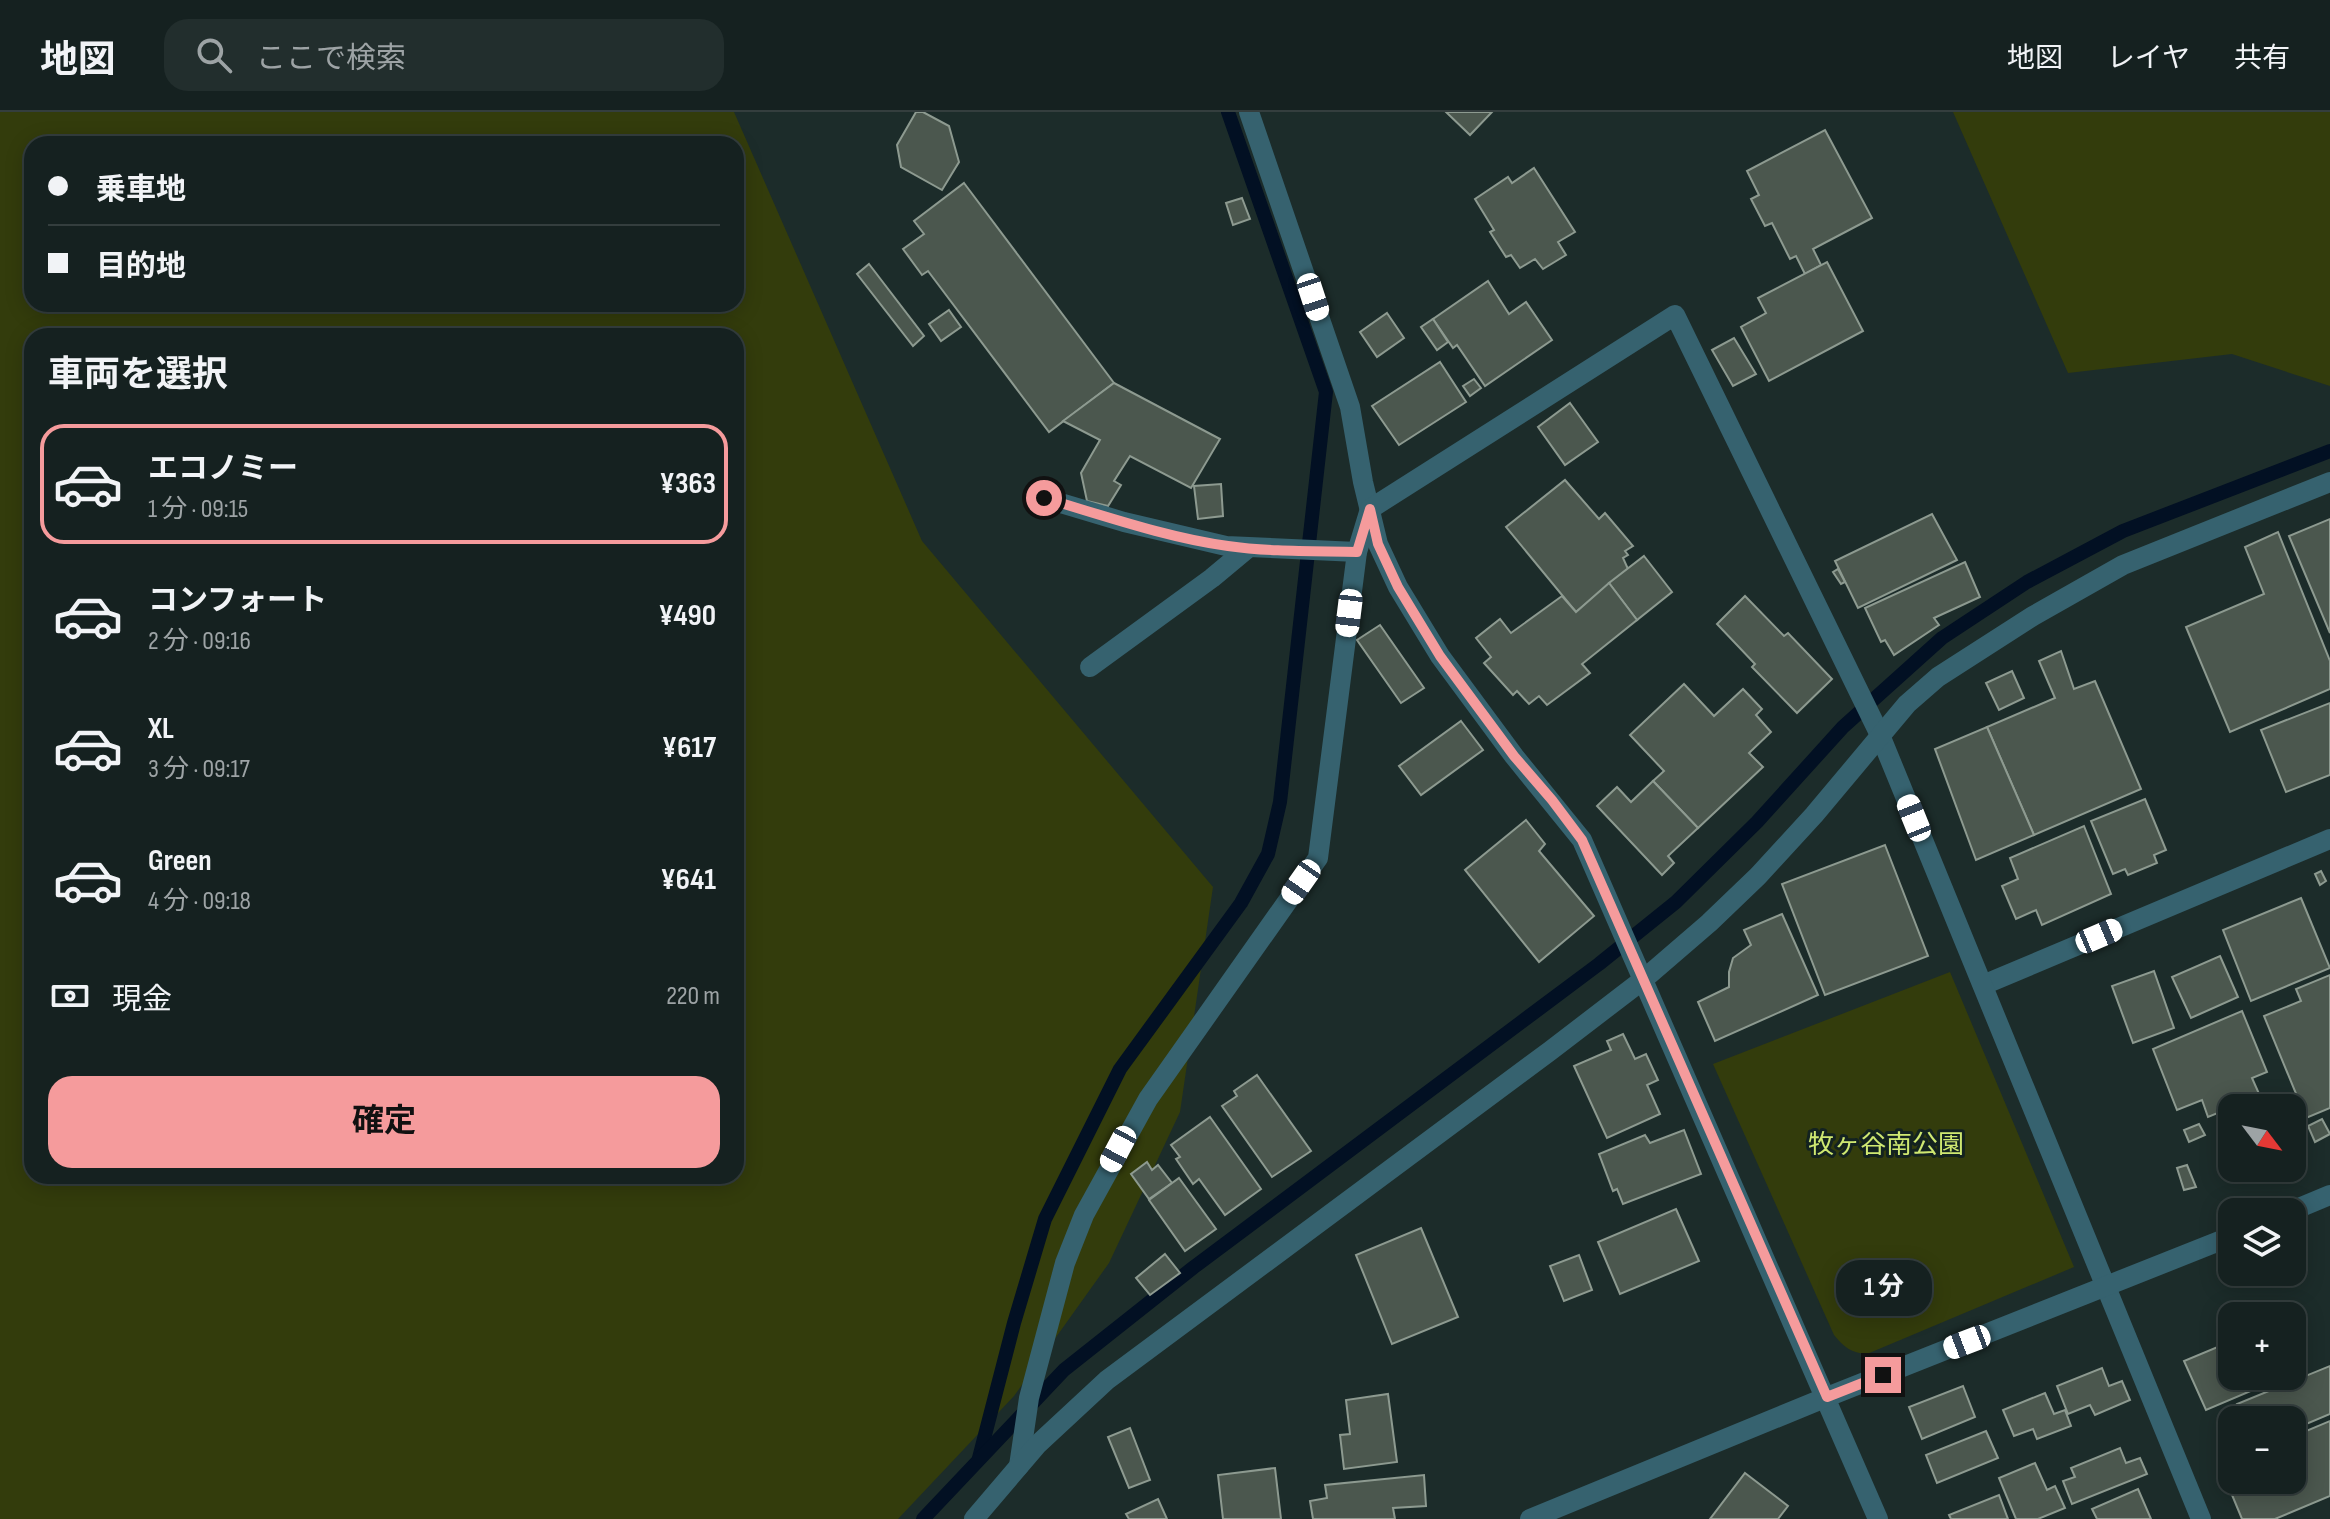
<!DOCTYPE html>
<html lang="ja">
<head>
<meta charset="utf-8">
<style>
  :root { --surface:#152120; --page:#222e2d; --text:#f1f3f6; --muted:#9da3a5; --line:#343e3e; --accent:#f59b9c }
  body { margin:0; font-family:"Sofia Sans Condensed","Noto Sans JP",sans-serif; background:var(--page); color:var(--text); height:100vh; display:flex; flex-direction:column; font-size:30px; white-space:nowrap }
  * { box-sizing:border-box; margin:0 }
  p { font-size:26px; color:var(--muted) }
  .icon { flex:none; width:44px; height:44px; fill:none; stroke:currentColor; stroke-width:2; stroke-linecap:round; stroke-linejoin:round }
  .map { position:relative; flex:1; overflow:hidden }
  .drawer { position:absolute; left:24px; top:216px; width:720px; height:856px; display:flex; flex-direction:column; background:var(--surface); border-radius:24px; box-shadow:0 4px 20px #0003,0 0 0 2px var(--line) }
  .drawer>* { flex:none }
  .top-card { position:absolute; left:24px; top:24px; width:720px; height:176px; border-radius:24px; box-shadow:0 4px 20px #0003,0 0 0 2px var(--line); display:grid; align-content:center; height:176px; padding:0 24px; background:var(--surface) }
  .needle { width:52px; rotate:122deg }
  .buttons { position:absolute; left:2218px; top:982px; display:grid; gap:16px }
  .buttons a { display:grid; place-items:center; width:88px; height:88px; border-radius:16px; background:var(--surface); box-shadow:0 4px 20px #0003,0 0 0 2px var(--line); font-size:40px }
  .end { position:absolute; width:36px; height:36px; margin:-18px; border:10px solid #f59b9c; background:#111; box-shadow:0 0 0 4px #111 }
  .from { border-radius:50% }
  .bubble { position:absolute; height:56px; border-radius:24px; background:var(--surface); box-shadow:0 4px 20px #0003,0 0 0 2px var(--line); font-size:26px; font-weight:700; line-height:56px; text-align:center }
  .car { position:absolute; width:24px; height:48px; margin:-24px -12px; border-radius:10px; box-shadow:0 0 6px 2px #0007; background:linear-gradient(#fff 24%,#345 0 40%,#fff 0 76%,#345 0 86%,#fff 0) }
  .top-card b { display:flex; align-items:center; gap:28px; height:76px; font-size:30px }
  .top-card b+b { border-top:2px solid var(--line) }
  .top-card i { width:20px; height:20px; background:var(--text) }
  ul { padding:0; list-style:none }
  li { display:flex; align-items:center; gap:24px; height:120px; margin:0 16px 12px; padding:0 8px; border:4px solid transparent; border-radius:24px }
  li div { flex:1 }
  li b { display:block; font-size:30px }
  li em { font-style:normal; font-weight:700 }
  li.selected { border-color:var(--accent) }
  li>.icon { width:72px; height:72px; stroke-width:1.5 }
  h2 { padding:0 24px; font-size:36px; line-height:96px }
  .pay { display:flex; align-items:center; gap:20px; height:88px; padding:0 24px; font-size:30px }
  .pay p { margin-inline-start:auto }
  .cta { display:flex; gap:16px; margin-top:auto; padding:16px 24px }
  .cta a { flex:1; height:92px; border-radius:24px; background:var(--accent); color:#111; font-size:32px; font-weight:700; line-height:92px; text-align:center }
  header { display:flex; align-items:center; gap:48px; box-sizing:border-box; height:112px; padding:0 40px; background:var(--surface); border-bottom:2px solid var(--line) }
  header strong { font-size:38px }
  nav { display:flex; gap:44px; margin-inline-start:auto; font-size:28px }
  .search { width:560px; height:72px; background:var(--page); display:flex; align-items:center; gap:20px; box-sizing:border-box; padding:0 28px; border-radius:24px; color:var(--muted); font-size:30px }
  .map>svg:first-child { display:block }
  .green { fill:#333c0c; fill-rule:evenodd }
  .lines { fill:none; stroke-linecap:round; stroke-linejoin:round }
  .stream { stroke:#021023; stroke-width:14 }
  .building { fill:#4b574e; stroke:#8d9a90; stroke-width:2 }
  .minor { stroke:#36626f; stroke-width:20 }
  .route { stroke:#f59b9c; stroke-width:10 }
  .labels { text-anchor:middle; stroke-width:6; stroke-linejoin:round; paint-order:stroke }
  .park-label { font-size:26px; fill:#cfe871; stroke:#132220 }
</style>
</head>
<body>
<header>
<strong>地図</strong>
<div class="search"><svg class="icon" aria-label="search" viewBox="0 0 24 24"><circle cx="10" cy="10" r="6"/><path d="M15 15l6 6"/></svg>ここで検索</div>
<nav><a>地図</a><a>レイヤ</a><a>共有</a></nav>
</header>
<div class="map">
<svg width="2330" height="1407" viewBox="0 0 2330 1407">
  <rect width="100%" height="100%" fill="#1c2c2a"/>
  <g class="green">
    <path d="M0 0H734L922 429 1213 775 1180 1000 1109 1151 1014 1284 898 1407H0ZM32 32H736V192H32ZM32 224H736V1064H32Z"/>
    <polygon points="1953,0 2330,0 2330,274 2232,242 2068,261"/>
    <path d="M1950 860 2074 1155 1867 1242C1851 1241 1844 1235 1834 1223L1713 952Z"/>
  </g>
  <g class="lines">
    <g class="stream">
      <polyline points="979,1346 1014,1211 1045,1107 1120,957 1241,791 1268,742 1280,690 1326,280 1228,0"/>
      <polyline points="923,1407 1064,1258 1194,1155 1599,852 1676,790 1757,710 1843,615 1942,526 2027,470 2123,419 2330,339"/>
    </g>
  </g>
  <g class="building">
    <polygon points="916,0 923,0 949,14 959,50 942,78 901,55 897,33"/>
    <polygon points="1446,0 1492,0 1470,23"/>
    <polygon points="1825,18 1872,106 1813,137 1821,153 1805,162 1796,144 1790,147 1772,111 1765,114 1751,87 1759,83 1747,59"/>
    <polygon points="1534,56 1575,120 1558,130 1566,143 1543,157 1535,147 1520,156 1511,143 1506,145 1490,120 1494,118 1475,87 1508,65 1512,71"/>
    <polygon points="964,71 1114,271 1049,320 928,159 922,163 903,137 924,122 914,109"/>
    <polygon points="1242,86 1250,107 1233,113 1226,91"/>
    <polygon points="1827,150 1863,219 1769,269 1741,215 1766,201 1758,186"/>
    <polygon points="869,152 924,224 913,234 857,162"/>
    <polygon points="1488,169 1509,202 1526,190 1552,228 1485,274 1457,233 1453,236 1433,207"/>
    <polygon points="949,198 961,215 941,229 929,212"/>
    <polygon points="1387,201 1404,226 1377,245 1360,220"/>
    <polygon points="1433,207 1448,230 1437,238 1421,215"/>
    <polygon points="1734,226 1756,262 1733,274 1712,238"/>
    <polygon points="1440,250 1466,290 1399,333 1372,294"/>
    <polygon points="1474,267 1481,276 1470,284 1463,274"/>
    <polygon points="1114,271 1220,327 1191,376 1130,344 1114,369 1121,373 1108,394 1087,389 1081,361 1100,328 1063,309"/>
    <polygon points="1570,291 1598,330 1565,353 1538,315"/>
    <polygon points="1565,368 1599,407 1605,401 1633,434 1625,439 1628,443 1623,446 1628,457 1576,500 1506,415"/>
    <polygon points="1221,372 1223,404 1198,407 1194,374"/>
    <polygon points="1932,402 1957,448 1858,496 1835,449"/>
    <polygon points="2330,407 2330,521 2289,424"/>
    <polygon points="2278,420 2330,549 2330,577 2230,620 2186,515 2264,482 2245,435"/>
    <polygon points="1644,444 1672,480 1637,508 1609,471"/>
    <polygon points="1965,450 1980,485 1934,506 1939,513 1894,543 1885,528 1881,530 1865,496"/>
    <polygon points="1838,457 1845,470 1841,472 1833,460"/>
    <polygon points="1609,471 1637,508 1582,552 1590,561 1547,593 1539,584 1529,592 1517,579 1513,583 1484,551 1491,545 1476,526 1500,507 1511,521 1562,484 1576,500"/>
    <polygon points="1745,484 1784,524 1788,521 1832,567 1797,601 1752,555 1755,552 1717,512"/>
    <polygon points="1380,513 1424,576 1401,591 1357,528"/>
    <polygon points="2061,539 2074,577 2095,569 2141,677 2034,723 1987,615 2055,586 2039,549"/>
    <polygon points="2012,559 2024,586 1999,598 1986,571"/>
    <polygon points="1684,572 1714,604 1743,577 1762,597 1756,603 1771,620 1749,641 1763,655 1698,716 1653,669 1664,659 1630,623"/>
    <polygon points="2330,591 2330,663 2286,680 2261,618"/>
    <polygon points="1461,609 1483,638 1421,683 1399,654"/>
    <polygon points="1987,615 2034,723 1976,748 1935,637"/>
    <polygon points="1653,669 1698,716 1668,744 1674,751 1662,763 1597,694 1617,675 1631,690"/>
    <polygon points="2145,687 2166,738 2154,743 2157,751 2128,763 2125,757 2113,762 2091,709"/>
    <polygon points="1526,708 1545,732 1539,739 1594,804 1539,850 1465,758"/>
    <polygon points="2084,714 2111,782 2042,813 2036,798 2016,807 2002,774 2018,767 2010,746"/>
    <polygon points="1885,733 1928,844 1825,883 1782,772"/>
    <polygon points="2321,759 2326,769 2320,773 2315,762"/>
    <polygon points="2301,786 2330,856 2251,889 2223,818"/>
    <polygon points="1782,802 1818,883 1715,929 1698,890 1729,875 1729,860 1733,846 1751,833 1744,818"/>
    <polygon points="2220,844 2238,885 2191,906 2172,865"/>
    <polygon points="2154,859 2174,916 2133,931 2112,874"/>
    <polygon points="2330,863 2330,996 2306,1006 2264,904 2301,889 2296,877"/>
    <polygon points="2242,899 2267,960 2252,966 2260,984 2208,1005 2202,988 2177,998 2153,937"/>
    <polygon points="1623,922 1635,947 1646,942 1658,968 1647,973 1660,1002 1607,1026 1574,954 1611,938 1607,929"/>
    <polygon points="1257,963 1311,1039 1272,1065 1222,994 1237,984 1234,979"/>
    <polygon points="1210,1005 1261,1077 1225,1103 1199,1067 1193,1072 1176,1047 1180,1045 1171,1033"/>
    <polygon points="2322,1007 2330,1022 2315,1030 2308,1014"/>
    <polygon points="2199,1012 2205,1023 2189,1030 2184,1018"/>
    <polygon points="1684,1018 1701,1062 1623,1092 1617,1077 1613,1079 1599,1042 1645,1023 1650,1031"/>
    <polygon points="1147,1050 1152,1058 1158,1053 1172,1071 1149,1087 1131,1062"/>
    <polygon points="2187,1053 2196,1075 2184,1078 2177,1056"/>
    <polygon points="1179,1066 1216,1117 1185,1139 1149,1088"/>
    <polygon points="1676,1097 1699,1149 1620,1182 1598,1130"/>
    <polygon points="1421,1116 1458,1205 1392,1232 1356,1143"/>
    <polygon points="1165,1142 1180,1161 1150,1183 1136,1166"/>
    <polygon points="1579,1143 1592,1178 1564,1189 1550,1154"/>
    <polygon points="2232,1229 2232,1264 2270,1264 2272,1270 2206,1298 2184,1249"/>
    <polygon points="2330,1254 2330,1302 2292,1318 2292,1308 2244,1308 2237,1292"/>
    <polygon points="2102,1256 2109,1274 2122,1269 2130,1288 2095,1303 2090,1293 2068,1302 2057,1274"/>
    <polygon points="1963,1274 1975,1305 1922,1327 1909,1295"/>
    <polygon points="2045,1281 2054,1302 2065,1298 2071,1314 2037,1327 2033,1317 2014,1324 2003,1298"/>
    <polygon points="1388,1282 1397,1350 1344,1357 1340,1323 1350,1322 1346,1288"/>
    <polygon points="2330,1309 2330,1384 2275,1407 2242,1407 2220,1354 2232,1350 2232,1368 2292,1368 2292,1325"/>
    <polygon points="1130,1316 1150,1368 1129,1376 1108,1325"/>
    <polygon points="1986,1319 1998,1346 1937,1371 1926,1343"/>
    <polygon points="2120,1336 2126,1351 2140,1346 2147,1362 2072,1392 2063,1369 2075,1365 2071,1356"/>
    <polygon points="2035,1351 2047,1378 2055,1374 2065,1396 2038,1407 2016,1407 1999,1366"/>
    <polygon points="1275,1356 1281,1407 1223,1407 1218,1363"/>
    <polygon points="1745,1361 1788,1394 1778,1407 1710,1407"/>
    <polygon points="1424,1363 1426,1394 1393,1396 1395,1407 1313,1407 1310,1389 1327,1386 1325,1373"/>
    <polygon points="2138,1377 2151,1407 2097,1407 2092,1397"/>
    <polygon points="1999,1383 2008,1407 1951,1407 1949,1403"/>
    <polygon points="1158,1387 1167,1407 1129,1407 1126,1402"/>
  </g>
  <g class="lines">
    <g class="minor">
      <polyline points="1249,0 1350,295 1363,370 1378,432 1398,475 1440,544 1514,644 1582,728 1878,1407"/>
      <polyline points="1044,386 1124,410 1226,434 1357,440"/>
      <polyline points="1090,555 1212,466 1248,436"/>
      <polyline points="1983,873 2330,727"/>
      <polyline points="2289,1100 2330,1083"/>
      <polyline points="1019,1354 1029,1286 1065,1151 1084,1103 1148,987 1318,746 1357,440 1370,397 1675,203 1880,623 2201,1407"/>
      <polyline points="974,1407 1037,1333 1107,1268 1550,939 1644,867 1709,811 1758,764 1814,703 1907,592 1938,565 2033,504 2123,453 2330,370"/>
      <polyline points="1530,1407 1827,1285 2232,1124"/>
    </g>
  </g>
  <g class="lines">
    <path class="route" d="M1044 386C1102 403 1168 426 1228 434 1270 440 1314 439 1357 440L1370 397 1378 432 1398 475 1440 544 1514 644 1552 688 1582 728 1827 1285 1883 1263"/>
  </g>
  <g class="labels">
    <g class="park-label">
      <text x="1886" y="1041">牧ヶ谷南公園</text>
    </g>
  </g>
</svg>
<div class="buttons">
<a><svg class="needle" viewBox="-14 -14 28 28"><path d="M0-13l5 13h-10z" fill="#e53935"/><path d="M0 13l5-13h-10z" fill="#9da3a5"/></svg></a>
<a><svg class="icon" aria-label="layers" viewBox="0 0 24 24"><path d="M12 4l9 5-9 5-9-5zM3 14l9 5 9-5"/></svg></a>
<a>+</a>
<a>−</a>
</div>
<i class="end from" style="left:1044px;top:386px"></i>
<i class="end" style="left:1883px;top:1263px"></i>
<div class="bubble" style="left:1836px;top:1148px;width:96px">1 分</div>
<i class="car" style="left:1313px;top:185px;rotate:162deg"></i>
<i class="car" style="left:1349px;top:501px;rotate:187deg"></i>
<i class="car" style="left:1914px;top:706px;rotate:338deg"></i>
<i class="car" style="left:1301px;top:770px;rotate:215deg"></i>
<i class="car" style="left:2099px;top:824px;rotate:67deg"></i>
<i class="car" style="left:1118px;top:1037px;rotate:208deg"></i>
<i class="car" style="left:1967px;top:1230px;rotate:249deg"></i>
<div class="top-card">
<b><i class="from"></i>乗車地</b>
<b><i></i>目的地</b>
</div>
<section class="drawer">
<h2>車両を選択</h2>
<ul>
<li class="selected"><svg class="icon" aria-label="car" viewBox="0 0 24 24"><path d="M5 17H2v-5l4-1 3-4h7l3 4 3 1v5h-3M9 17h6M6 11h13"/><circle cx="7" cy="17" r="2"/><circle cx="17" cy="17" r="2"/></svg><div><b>エコノミー</b><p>1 分 · 09:15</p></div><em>¥363</em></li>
<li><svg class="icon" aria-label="car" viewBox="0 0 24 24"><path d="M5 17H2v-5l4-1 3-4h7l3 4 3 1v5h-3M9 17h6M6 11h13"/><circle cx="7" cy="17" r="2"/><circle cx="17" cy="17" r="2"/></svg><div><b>コンフォート</b><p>2 分 · 09:16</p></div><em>¥490</em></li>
<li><svg class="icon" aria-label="car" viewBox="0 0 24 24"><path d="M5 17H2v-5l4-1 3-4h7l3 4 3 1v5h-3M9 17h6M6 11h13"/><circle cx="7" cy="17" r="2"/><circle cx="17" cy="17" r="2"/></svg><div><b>XL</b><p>3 分 · 09:17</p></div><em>¥617</em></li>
<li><svg class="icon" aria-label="car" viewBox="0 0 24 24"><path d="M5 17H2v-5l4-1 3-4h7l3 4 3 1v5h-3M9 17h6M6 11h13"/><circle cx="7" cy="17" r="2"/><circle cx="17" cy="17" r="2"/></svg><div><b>Green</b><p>4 分 · 09:18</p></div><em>¥641</em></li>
</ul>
<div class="pay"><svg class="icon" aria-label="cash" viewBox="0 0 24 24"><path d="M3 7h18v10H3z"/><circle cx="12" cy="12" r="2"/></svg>現金<p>220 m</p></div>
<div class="cta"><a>確定</a></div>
</section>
</div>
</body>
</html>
